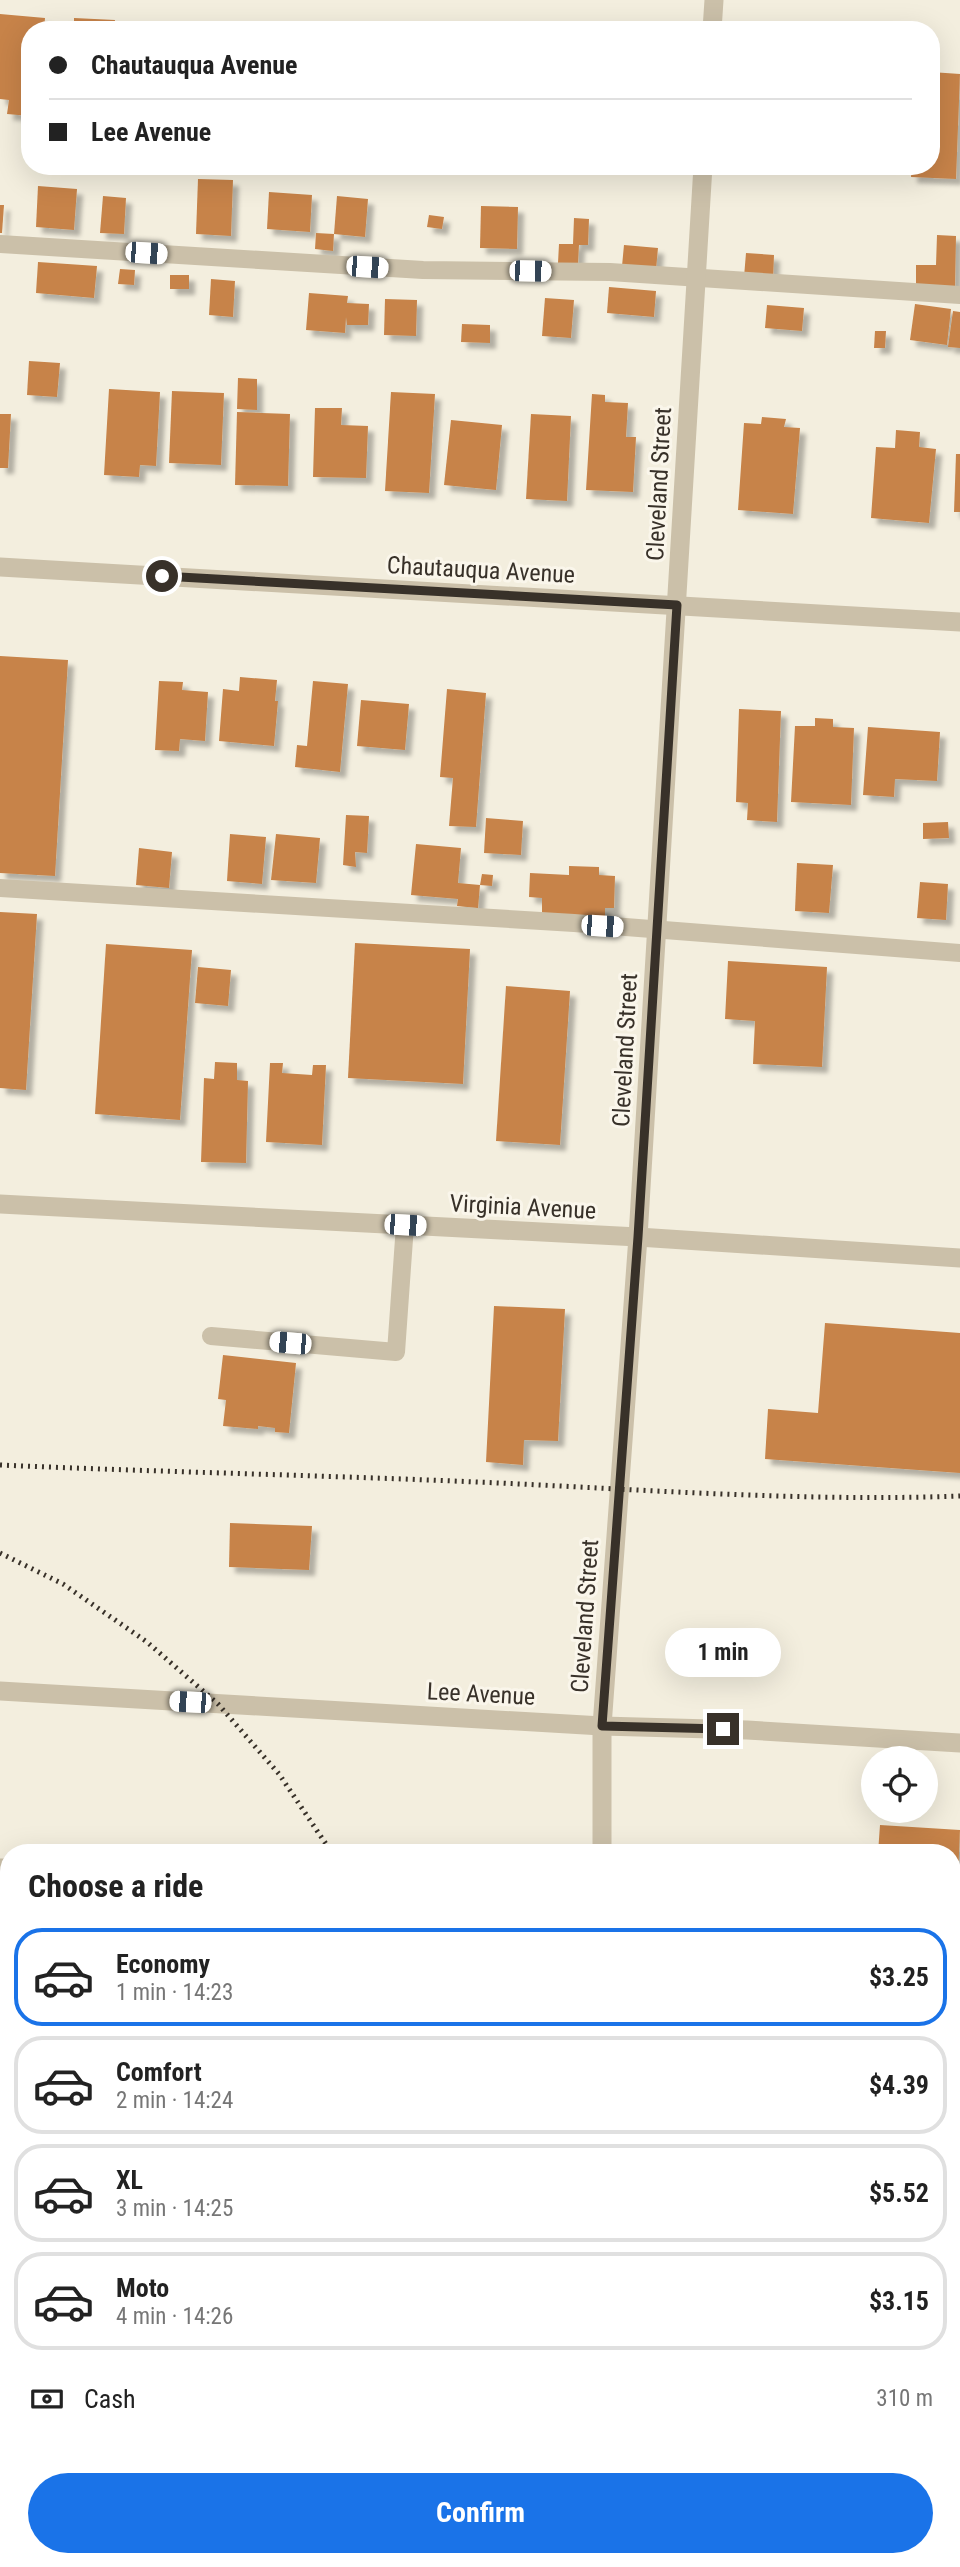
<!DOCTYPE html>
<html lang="en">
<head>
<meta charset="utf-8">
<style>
  :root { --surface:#fff; --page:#f2f2f2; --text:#222; --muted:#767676; --line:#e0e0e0; --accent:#1a73e8 }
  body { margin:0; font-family:"Roboto Condensed",sans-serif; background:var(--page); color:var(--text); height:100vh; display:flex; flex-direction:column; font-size:26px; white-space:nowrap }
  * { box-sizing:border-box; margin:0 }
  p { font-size:23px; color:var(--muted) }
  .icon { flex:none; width:38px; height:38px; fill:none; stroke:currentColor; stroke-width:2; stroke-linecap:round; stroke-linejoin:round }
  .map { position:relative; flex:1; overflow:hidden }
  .side { position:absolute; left:0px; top:1844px; width:961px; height:723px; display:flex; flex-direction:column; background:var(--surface); border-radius:28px 28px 0 0; box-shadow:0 7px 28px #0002 }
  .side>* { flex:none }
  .top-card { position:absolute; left:21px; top:21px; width:919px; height:154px; border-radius:28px; box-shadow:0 7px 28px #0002; display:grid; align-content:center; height:154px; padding:0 28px; background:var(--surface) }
  .fabs { position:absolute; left:861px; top:1746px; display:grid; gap:14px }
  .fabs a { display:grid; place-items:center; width:77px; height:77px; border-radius:50%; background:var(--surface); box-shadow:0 7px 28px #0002; font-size:35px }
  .end { position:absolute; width:32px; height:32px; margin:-16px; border:9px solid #383129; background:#fff; box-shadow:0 0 0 4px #fff }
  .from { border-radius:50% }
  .bubble { position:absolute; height:49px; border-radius:24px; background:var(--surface); box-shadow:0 7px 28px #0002; font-size:23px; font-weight:700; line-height:49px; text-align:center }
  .car { position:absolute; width:21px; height:42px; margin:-21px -10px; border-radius:9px; box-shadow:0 0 5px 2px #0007; background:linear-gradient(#fff 24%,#345 0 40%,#fff 0 76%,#345 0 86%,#fff 0) }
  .top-card b { display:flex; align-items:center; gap:24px; height:66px; font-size:26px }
  .top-card b+b { border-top:2px solid var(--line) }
  .top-card i { width:18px; height:18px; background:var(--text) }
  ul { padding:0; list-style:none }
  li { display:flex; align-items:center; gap:21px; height:98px; margin:0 14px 10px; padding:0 14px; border:4px solid var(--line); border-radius:28px }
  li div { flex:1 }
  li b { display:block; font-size:26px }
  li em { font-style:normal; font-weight:700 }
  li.on { border-color:var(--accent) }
  li>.icon { width:63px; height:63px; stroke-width:1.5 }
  h2 { padding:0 28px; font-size:32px; line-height:84px }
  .pay { display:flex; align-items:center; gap:18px; height:77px; padding:0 28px; font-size:26px }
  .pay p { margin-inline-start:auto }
  .primary-button { display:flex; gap:14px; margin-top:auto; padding:14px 28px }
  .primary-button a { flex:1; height:80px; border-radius:42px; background:var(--accent); color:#fff; font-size:28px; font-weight:700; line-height:80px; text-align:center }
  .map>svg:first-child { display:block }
  .building { fill:#c78348; filter:url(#shadow) }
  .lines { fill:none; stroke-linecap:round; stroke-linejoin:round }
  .service { stroke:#cbc0a9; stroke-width:18 }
  .minor { stroke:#cbc0a9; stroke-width:19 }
  .tertiary { stroke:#cbc0a9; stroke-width:19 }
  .motorway { stroke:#594e40; stroke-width:21 }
  .rail { stroke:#383129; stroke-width:5; stroke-dasharray:2 5; stroke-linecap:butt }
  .route { stroke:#383129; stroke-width:9 }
  .labels { text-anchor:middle; stroke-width:6; stroke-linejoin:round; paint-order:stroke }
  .street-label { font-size:24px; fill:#383129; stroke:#faf6eb }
</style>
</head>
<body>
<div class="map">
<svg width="960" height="2567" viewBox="0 0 960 2567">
  <defs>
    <filter id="shadow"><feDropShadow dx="6" dy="6" stdDeviation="2" flood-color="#0004"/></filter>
  </defs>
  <rect width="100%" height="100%" fill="#f3eede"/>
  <g class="building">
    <polygon points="0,14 45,18 44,30 30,30 30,116 7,114 9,100 0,99"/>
    <polygon points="74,18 115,20 114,30 74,30"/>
    <polygon points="131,21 180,24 180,30 131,30"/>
    <polygon points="931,72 960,74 956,179 911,177 912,166 931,166"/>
    <polygon points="198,179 233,180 231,236 196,234"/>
    <polygon points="38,186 77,189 74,230 36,227"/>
    <polygon points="269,192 312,195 310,232 267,229"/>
    <polygon points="103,196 126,198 124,234 100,233"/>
    <polygon points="337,196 368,199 365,237 334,234"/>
    <polygon points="0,205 4,205 2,233 0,233"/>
    <polygon points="481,206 518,207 517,249 480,248"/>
    <polygon points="429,215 444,217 442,229 427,227"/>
    <polygon points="574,218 589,219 588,245 579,245 578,263 558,263 559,244 573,244"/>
    <polygon points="316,233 334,234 333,251 315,249"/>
    <polygon points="937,235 956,236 955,287 916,286 916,265 936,265"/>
    <polygon points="624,245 658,248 656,269 622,266"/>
    <polygon points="746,253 774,255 773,279 744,277"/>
    <polygon points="38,262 97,266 94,298 36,293"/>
    <polygon points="120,269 135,270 134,285 118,284"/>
    <rect x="170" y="275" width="19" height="14"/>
    <polygon points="211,279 235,281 233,317 209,315"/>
    <polygon points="609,287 656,291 654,317 607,313"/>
    <polygon points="309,293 348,296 347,303 369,304 368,325 347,325 346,317 345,333 306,330"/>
    <polygon points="545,298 574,300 571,338 542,336"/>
    <polygon points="385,299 417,300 416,336 384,335"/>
    <polygon points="915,304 951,309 947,345 910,340"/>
    <polygon points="767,305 804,308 802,331 765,328"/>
    <polygon points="953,311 960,312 960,348 948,347"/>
    <polygon points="462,324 490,325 490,343 461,342"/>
    <polygon points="875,331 886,331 885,348 874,348"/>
    <polygon points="29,361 60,363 57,397 27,395"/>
    <polygon points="238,378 257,379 257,410 237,409"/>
    <polygon points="109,389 160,392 156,466 140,465 139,477 104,475"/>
    <polygon points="172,391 224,393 221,465 169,463"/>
    <polygon points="391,392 435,394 429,493 385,491"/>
    <polygon points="592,394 605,395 605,402 628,403 626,437 636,437 633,492 586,490"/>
    <polygon points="315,408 342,408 341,425 368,426 366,478 313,477"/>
    <polygon points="237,412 290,414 288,486 235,485"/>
    <polygon points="0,414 11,414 8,468 0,468"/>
    <polygon points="531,414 571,416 567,501 526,499"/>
    <polygon points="762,417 786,419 784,427 800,428 793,514 738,510 744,423 761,424"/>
    <polygon points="451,420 502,425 496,490 444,485"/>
    <polygon points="896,430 920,432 919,447 936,449 929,523 871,518 876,447 895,448"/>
    <polygon points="956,454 960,454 960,512 954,512"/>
    <polygon points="0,656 68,660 55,876 0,873"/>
    <polygon points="240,677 277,680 275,701 278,701 274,746 219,741 223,689 239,691"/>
    <polygon points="159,681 183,682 182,690 208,692 205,741 180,739 179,751 155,750"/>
    <polygon points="313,681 348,684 340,772 295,767 297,745 307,746"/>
    <polygon points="447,689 486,693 476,827 449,826 453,778 440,777"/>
    <polygon points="361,700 409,704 405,750 357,746"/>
    <polygon points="739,709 781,711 777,822 747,820 748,803 736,802"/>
    <polygon points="815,718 833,719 833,727 854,728 851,805 791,802 795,726 815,726"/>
    <polygon points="868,727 940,732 937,781 895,779 894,797 863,795"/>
    <polygon points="346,815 369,816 367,853 355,852 356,867 343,865"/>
    <polygon points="486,818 523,821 521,855 484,853"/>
    <polygon points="948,822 949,838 923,839 923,823"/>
    <polygon points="230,834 266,837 262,884 227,881"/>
    <polygon points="276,834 320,838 316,883 271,880"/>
    <polygon points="416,844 461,848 458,883 480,885 478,908 457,906 458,899 411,895"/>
    <polygon points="139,848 172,852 169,888 136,885"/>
    <polygon points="797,863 833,865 829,913 795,911"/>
    <polygon points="569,866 599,867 599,875 615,876 614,908 605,908 605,919 542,916 542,898 529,897 530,873 569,875"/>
    <polygon points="482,874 493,875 492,886 480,885"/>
    <polygon points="920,882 948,884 946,920 917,918"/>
    <polygon points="0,912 37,914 26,1090 0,1088"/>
    <polygon points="355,943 470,949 463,1084 348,1078"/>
    <polygon points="106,944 192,950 180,1120 95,1114"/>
    <polygon points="728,961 827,967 822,1067 753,1064 755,1021 725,1019"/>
    <polygon points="198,967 231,970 228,1006 195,1003"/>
    <polygon points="506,986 570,991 560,1145 496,1141"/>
    <polygon points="215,1062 237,1063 237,1080 248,1081 246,1163 201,1162 204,1078 214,1079"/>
    <polygon points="270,1063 283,1063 282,1073 312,1075 313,1065 326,1065 322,1145 266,1142"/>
    <polygon points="494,1306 565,1309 558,1441 524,1440 523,1465 486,1462"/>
    <polygon points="825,1323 960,1333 960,1473 765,1459 768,1409 818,1413"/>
    <polygon points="223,1355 296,1363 289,1433 275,1432 275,1428 258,1426 258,1429 223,1426 226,1400 218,1399"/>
    <polygon points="230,1523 312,1526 309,1570 229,1567"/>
    <polygon points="880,1825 960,1830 954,1966 952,1966 952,1853 878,1853"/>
  </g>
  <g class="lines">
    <g class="service">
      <polyline points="0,244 423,270 610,272 960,295"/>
      <polyline points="0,888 574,923 960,953"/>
      <polyline points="211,1336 396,1352 405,1225"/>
    </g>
    <g class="minor">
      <polyline points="0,567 960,622"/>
      <polyline points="638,1237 960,1258"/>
      <polyline points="602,1726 747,1730 960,1743"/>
      <polyline points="0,1868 9,1868"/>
      <path d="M56 2567C75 2553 114 2561 136 2567"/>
      <polyline points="539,2567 625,2560"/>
    </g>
    <g class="tertiary">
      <polyline points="712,30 714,0"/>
      <polyline points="0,1204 638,1237"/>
      <polyline points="0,1691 602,1726"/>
      <polyline points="602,1853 602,1726 638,1237 703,166"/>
      <polyline points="882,2558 887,2567"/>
    </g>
    <g class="motorway">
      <polyline points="952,2102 960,2103"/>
      <polyline points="0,2113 9,2114"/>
      <polyline points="0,2196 9,2197"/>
      <polyline points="952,2263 960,2264"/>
      <polyline points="0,2276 9,2277"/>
      <polyline points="952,2278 960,2280"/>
      <polyline points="0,2330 9,2331"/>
      <polyline points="952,2358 960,2360"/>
      <polyline points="952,2446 960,2448"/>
      <polyline points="952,2507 960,2508"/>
    </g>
    <g class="rail">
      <path d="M0 1465C159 1472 318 1475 477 1482 638 1489 799 1502 960 1496"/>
      <polyline points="0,1553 63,1584 147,1642 218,1704 279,1774 332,1853"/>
      <polyline points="690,2558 692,2567"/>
    </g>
  </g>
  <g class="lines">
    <polyline class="route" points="162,576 677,605 638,1237 602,1726 723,1729"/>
  </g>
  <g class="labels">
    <g class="street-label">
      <text transform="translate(659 484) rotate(-87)" y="8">Cleveland Street</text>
      <text transform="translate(481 570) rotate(3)" y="8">Chautauqua Avenue</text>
      <text transform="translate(625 1050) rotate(-87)" y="8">Cleveland Street</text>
      <text transform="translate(523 1207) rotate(3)" y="8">Virginia Avenue</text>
      <text transform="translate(585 1616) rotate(-86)" y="8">Cleveland Street</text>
      <text transform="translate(481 1694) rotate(3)" y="8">Lee Avenue</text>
    </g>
  </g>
</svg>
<div class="fabs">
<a><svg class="icon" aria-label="locate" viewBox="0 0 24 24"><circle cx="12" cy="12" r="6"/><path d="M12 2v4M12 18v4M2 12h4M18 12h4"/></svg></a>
</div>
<i class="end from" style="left:162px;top:576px"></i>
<i class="end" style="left:723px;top:1729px"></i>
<div class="bubble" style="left:665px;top:1628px;width:116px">1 min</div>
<i class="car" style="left:146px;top:253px;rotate:94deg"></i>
<i class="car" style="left:367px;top:267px;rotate:94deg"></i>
<i class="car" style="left:530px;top:271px;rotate:91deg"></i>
<i class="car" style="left:602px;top:926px;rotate:94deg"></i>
<i class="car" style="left:405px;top:1225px;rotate:93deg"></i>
<i class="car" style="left:290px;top:1343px;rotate:275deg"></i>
<i class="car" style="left:190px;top:1702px;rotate:273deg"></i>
<div class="top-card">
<b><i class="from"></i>Chautauqua Avenue</b>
<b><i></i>Lee Avenue</b>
</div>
<section class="side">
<h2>Choose a ride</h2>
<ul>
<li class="on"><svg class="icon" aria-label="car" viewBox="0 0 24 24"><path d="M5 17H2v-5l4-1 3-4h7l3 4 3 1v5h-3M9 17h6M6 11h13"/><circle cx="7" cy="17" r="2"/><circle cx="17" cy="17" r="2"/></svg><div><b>Economy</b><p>1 min · 14:23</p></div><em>$3.25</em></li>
<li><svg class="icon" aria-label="car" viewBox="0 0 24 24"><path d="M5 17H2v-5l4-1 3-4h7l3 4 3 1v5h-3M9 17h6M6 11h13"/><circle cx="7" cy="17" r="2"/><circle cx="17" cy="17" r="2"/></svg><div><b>Comfort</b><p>2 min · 14:24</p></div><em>$4.39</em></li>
<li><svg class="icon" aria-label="car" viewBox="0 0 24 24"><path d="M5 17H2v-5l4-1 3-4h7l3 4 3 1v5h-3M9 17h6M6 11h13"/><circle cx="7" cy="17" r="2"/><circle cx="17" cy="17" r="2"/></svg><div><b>XL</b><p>3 min · 14:25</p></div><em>$5.52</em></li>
<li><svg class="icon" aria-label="car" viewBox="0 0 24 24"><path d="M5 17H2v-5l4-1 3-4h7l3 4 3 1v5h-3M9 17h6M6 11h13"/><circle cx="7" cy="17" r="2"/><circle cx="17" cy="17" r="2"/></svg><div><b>Moto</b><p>4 min · 14:26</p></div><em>$3.15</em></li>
</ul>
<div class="pay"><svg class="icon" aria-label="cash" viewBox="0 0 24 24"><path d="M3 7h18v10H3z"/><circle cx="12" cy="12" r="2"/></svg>Cash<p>310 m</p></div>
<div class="primary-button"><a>Confirm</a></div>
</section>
</div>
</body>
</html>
